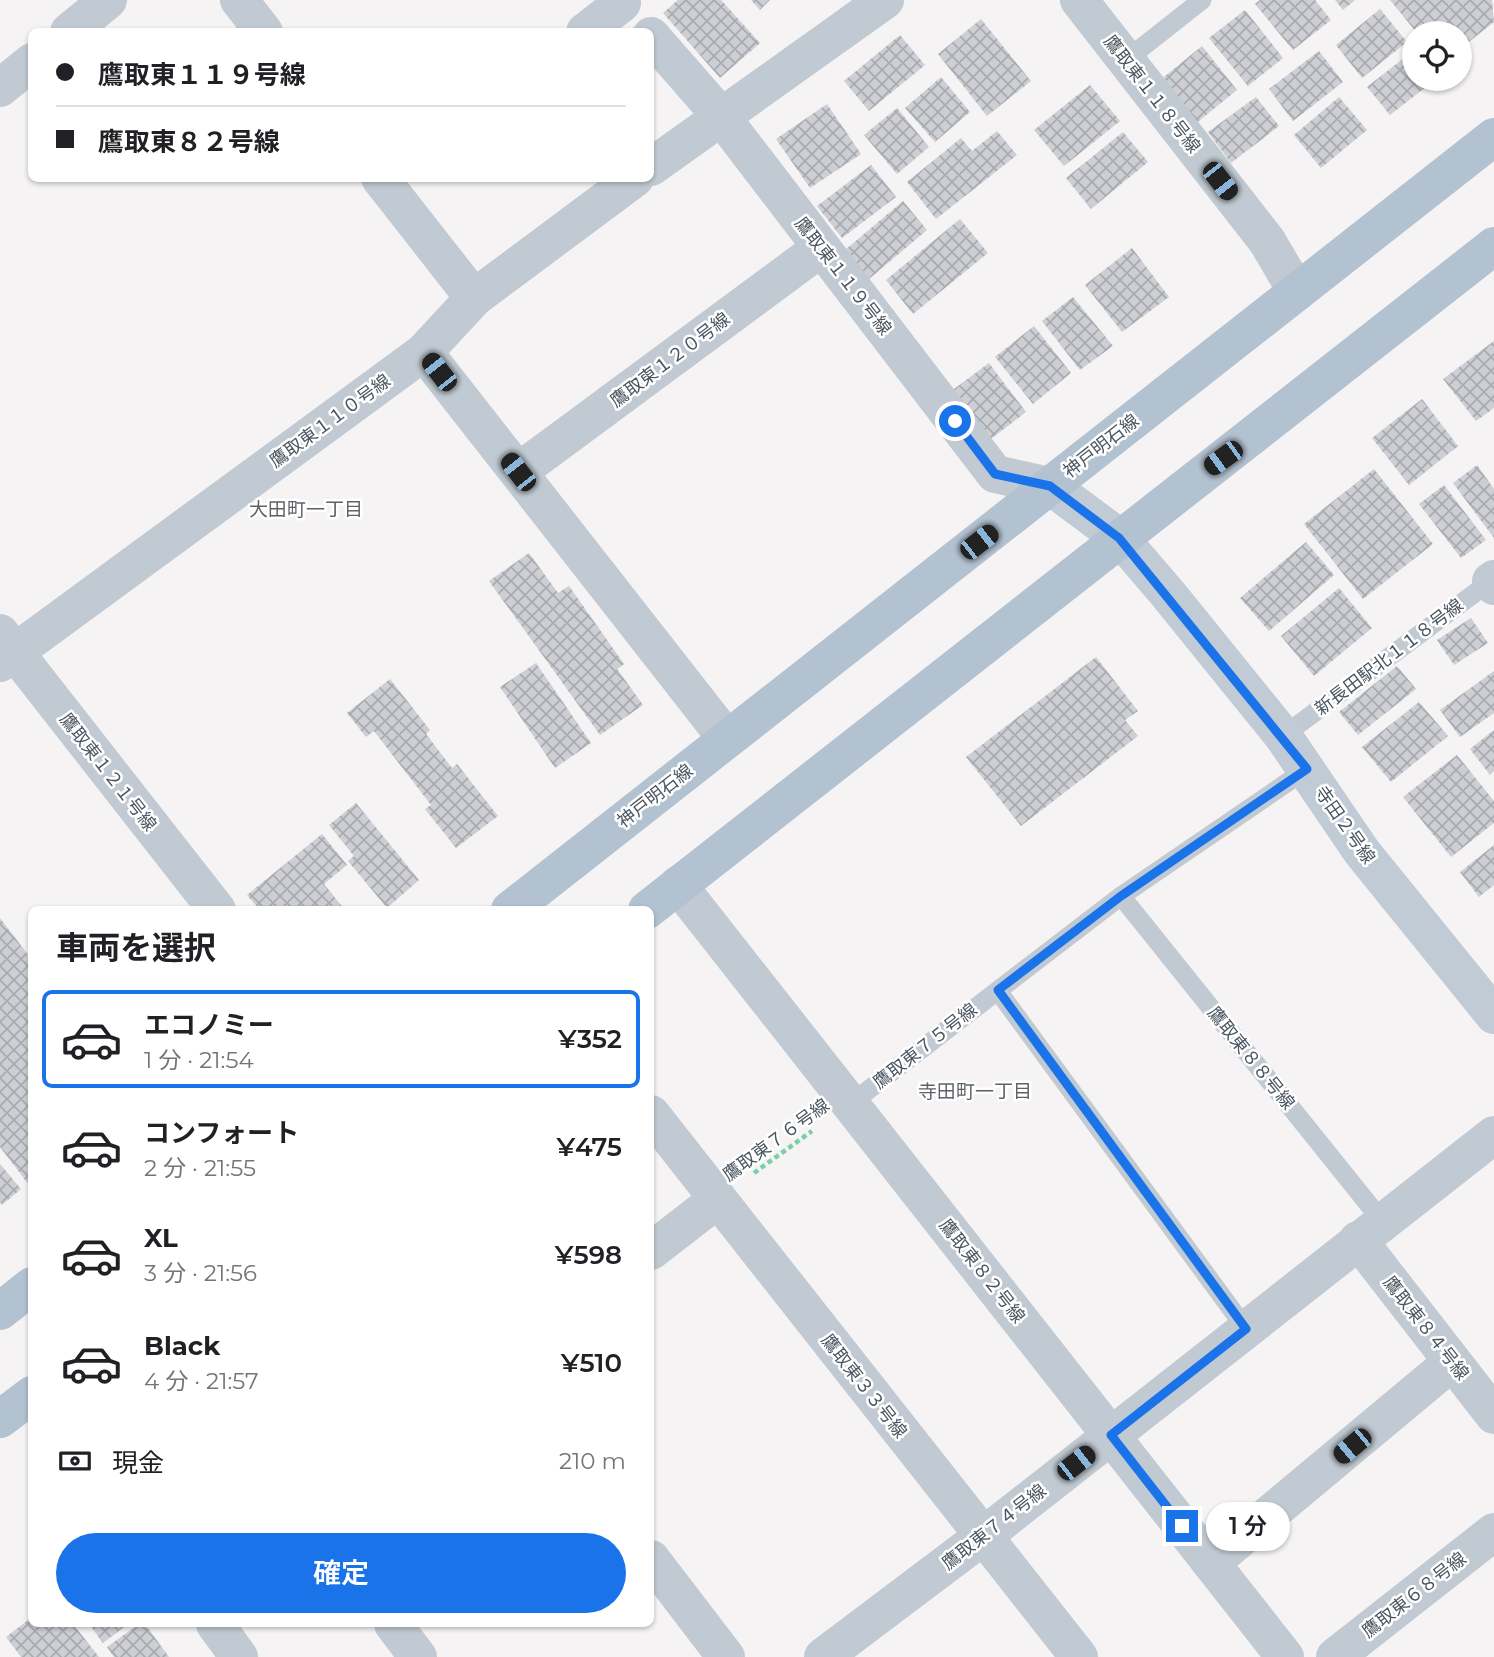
<!DOCTYPE html>
<html lang="ja">
<head>
<meta charset="utf-8">
<style>
  :root { --surface:#fff; --page:#f2f2f2; --text:#202124; --muted:#757577; --line:#e0e0e0; --accent:#1a73e8 }
  body { margin:0; font-family:Montserrat,"Noto Sans JP",sans-serif; background:var(--page); color:var(--text); height:100vh; display:flex; flex-direction:column; font-size:26px; white-space:nowrap }
  * { box-sizing:border-box; margin:0 }
  p { font-size:23px; color:var(--muted) }
  .icon { flex:none; width:38px; height:38px; fill:none; stroke:currentColor; stroke-width:2; stroke-linecap:round; stroke-linejoin:round }
  .map { position:relative; flex:1; overflow:hidden }
  .sheet { position:absolute; left:28px; top:906px; width:626px; height:721px; display:flex; flex-direction:column; background:var(--surface); border-radius:10px; box-shadow:0 2px 5px #0004 }
  .sheet>* { flex:none }
  .guide { position:absolute; left:28px; top:28px; width:626px; height:154px; border-radius:10px; box-shadow:0 2px 5px #0004; display:grid; align-content:center; height:154px; padding:0 28px; background:var(--surface) }
  .fabs { position:absolute; left:1402px; top:21px; display:grid; gap:14px }
  .fabs a { display:grid; place-items:center; width:70px; height:70px; border-radius:50%; background:var(--surface); box-shadow:0 2px 5px #0004; font-size:35px }
  .end { position:absolute; width:32px; height:32px; margin:-16px; border:9px solid #1a73e8; background:#fff; box-shadow:0 0 0 4px #fff }
  .from { border-radius:50% }
  .bubble { position:absolute; height:49px; border-radius:24px; background:var(--surface); box-shadow:0 2px 5px #0004; font-size:23px; font-weight:600; line-height:49px; text-align:center }
  .car { position:absolute; width:21px; height:42px; margin:-21px -10px; border-radius:9px; box-shadow:0 0 5px 2px #0007; background:linear-gradient(#222 24%,#8ab4d8 0 40%,#222 0 76%,#8ab4d8 0 86%,#222 0) }
  .guide b { display:flex; align-items:center; gap:24px; height:66px; font-size:26px }
  .guide b+b { border-top:2px solid var(--line) }
  .guide i { width:18px; height:18px; background:var(--text) }
  ul { padding:0; list-style:none }
  li { display:flex; align-items:center; gap:21px; height:98px; margin:0 14px 10px; padding:0 14px; border:4px solid transparent; border-radius:10px }
  li div { flex:1 }
  li b { display:block; font-size:26px }
  li em { font-style:normal; font-weight:600 }
  li.on { border-color:var(--accent) }
  li>.icon { width:63px; height:63px; stroke-width:1.5 }
  h2 { padding:0 28px; font-size:32px; line-height:84px }
  .pay { display:flex; align-items:center; gap:18px; height:77px; padding:0 28px; font-size:26px }
  .pay p { margin-inline-start:auto }
  .cta { display:flex; gap:14px; margin-top:auto; padding:14px 28px }
  .cta a { flex:1; height:80px; border-radius:42px; background:var(--accent); color:#fff; font-size:28px; font-weight:600; line-height:80px; text-align:center }
  .map>svg:first-child { display:block }
  .building { fill:url(#building-cross-hatch) }
  .lines { fill:none; stroke-linecap:round; stroke-linejoin:round }
  .path { stroke:#7ad0a6; stroke-width:4.5; stroke-dasharray:5 3.5; stroke-linecap:butt }
  .lane { stroke:#c1cad2; stroke-width:19 }
  .street { stroke:#c1cad2; stroke-width:38 }
  .secondary { stroke:#c1cbd6; stroke-width:38 }
  .primary { stroke:#b3c2d1; stroke-width:38 }
  .route { stroke:#1a73e8; stroke-width:9 }
  .labels { text-anchor:middle; stroke-width:5; stroke-linejoin:round; paint-order:stroke }
  .street-label { font-size:18px; fill:#4a5661; stroke:#fff }
  .neighbourhood-label { font-size:19px; fill:#5f6368; stroke:#fff }
</style>
</head>
<body>
<div class="map">
<svg width="1494" height="1657" viewBox="0 0 1494 1657">
  <defs>
    <pattern id="building-cross-hatch" width="8" height="8" patternUnits="userSpaceOnUse" patternTransform="scale(1.75)"><rect width="8" height="8" fill="#cdcfd5"/><path d="M0 0l8 8M0 8l8-8" fill="none" stroke="#a8abb0"/></pattern>
  </defs>
  <rect width="100%" height="100%" fill="#f5f3f3"/>
  <g class="building">
    <polygon points="678,0 721,0 760,43 720,78 663,13"/>
    <polygon points="751,0 770,0 760,10"/>
    <polygon points="1260,0 1315,0 1331,20 1293,50 1255,4"/>
    <polygon points="1335,0 1355,0 1343,10"/>
    <polygon points="1390,0 1492,0 1494,22 1460,49 1460,33 1417,33"/>
    <polygon points="1380,9 1407,42 1362,78 1336,45"/>
    <polygon points="1245,10 1283,58 1248,86 1209,38"/>
    <polygon points="981,19 1031,81 987,116 938,54"/>
    <polygon points="900,35 925,65 869,111 844,81"/>
    <polygon points="1202,46 1237,90 1194,125 1159,81"/>
    <polygon points="1414,50 1414,79 1436,79 1390,115 1367,87"/>
    <polygon points="1319,51 1343,82 1293,121 1269,89"/>
    <polygon points="941,77 970,112 935,142 905,108"/>
    <polygon points="1090,85 1120,121 1064,166 1034,130"/>
    <polygon points="1256,97 1279,126 1231,163 1208,132"/>
    <polygon points="1339,97 1367,130 1321,168 1294,135"/>
    <polygon points="827,104 861,154 810,188 776,139"/>
    <polygon points="897,108 929,147 897,174 864,135"/>
    <polygon points="997,131 1017,155 936,219 907,182 961,138 972,151"/>
    <polygon points="1123,132 1148,162 1091,209 1066,178"/>
    <polygon points="871,165 896,197 842,238 817,206"/>
    <polygon points="903,201 927,230 869,279 845,250"/>
    <polygon points="960,219 988,253 913,314 886,280"/>
    <polygon points="1132,248 1169,297 1122,332 1085,285"/>
    <polygon points="1073,297 1113,346 1080,370 1042,321"/>
    <polygon points="1034,326 1071,373 1033,404 995,357"/>
    <polygon points="1494,341 1494,408 1476,421 1443,379"/>
    <polygon points="989,363 1026,412 987,442 950,392"/>
    <polygon points="1422,399 1458,446 1409,485 1372,438"/>
    <polygon points="1477,465 1494,489 1494,538 1453,483"/>
    <polygon points="1374,469 1433,544 1363,599 1304,524"/>
    <polygon points="1444,485 1486,540 1461,558 1419,504"/>
    <polygon points="1306,542 1334,575 1269,631 1240,598"/>
    <polygon points="529,553 558,593 569,586 624,664 617,669 643,705 600,735 489,581"/>
    <polygon points="1339,588 1372,628 1314,676 1281,636"/>
    <polygon points="1471,618 1488,643 1454,665 1437,640"/>
    <polygon points="1096,657 1138,711 1125,720 1138,736 1021,826 966,757"/>
    <polygon points="536,663 591,743 555,768 500,687"/>
    <polygon points="1397,666 1416,689 1358,735 1339,712"/>
    <polygon points="1494,671 1494,713 1460,737 1440,710"/>
    <polygon points="390,679 430,730 426,734 452,768 457,764 498,816 456,848 425,809 431,805 374,731 366,737 347,713"/>
    <polygon points="1419,702 1448,736 1391,782 1362,747"/>
    <polygon points="1494,730 1494,771 1490,775 1470,749"/>
    <polygon points="1457,755 1494,801 1494,823 1451,857 1403,797"/>
    <polygon points="356,803 419,880 387,908 348,861 354,856 329,825"/>
    <polygon points="322,834 347,865 324,884 345,910 260,910 247,895"/>
    <polygon points="1494,845 1494,885 1479,897 1460,872"/>
    <polygon points="0,918 32,960 32,1183 29,1185 0,1147"/>
    <polygon points="0,1164 21,1189 2,1205 0,1202"/>
    <polygon points="32,1617 32,1624 73,1624 99,1657 21,1657 6,1637"/>
    <polygon points="89,1624 128,1624 103,1643"/>
    <polygon points="139,1624 145,1624 169,1657 114,1657 107,1647"/>
  </g>
  <g class="lines">
    <polyline class="path" points="754,1173 812,1131"/>
    <g class="lane">
      <polyline points="1126,60 1202,0"/>
      <polyline points="1283,736 1491,581"/>
      <polyline points="1121,896 1382,1221"/>
      <polyline points="998,991 1246,1329"/>
      <polyline points="850,1104 1121,896 1307,769"/>
    </g>
    <g class="street">
      <polyline points="239,0 264,32"/>
      <polyline points="1079,0 1267,241 1297,292"/>
      <polyline points="69,32 108,0"/>
      <polyline points="585,32 622,3"/>
      <polyline points="651,36 720,115 995,474 1050,486"/>
      <polyline points="0,88 32,62"/>
      <polyline points="651,167 885,0"/>
      <polyline points="380,178 474,298"/>
      <polyline points="424,352 727,739"/>
      <polyline points="518,472 821,248"/>
      <polyline points="1494,579 1491,581 1494,586"/>
      <polyline points="0,633 217,910"/>
      <polyline points="0,663 424,352 474,298 635,178"/>
      <polyline points="678,885 1285,1657"/>
      <polyline points="651,1114 1079,1657"/>
      <polyline points="1358,1240 1494,1415"/>
      <polyline points="651,1251 718,1199"/>
      <polyline points="651,1559 726,1657"/>
      <polyline points="1211,1563 1452,1362"/>
      <polyline points="215,1624 239,1657"/>
      <polyline points="393,1624 418,1657"/>
      <polyline points="823,1657 982,1537 1494,1135"/>
      <polyline points="1335,1657 1494,1532"/>
    </g>
    <polyline class="secondary" points="1050,486 1120,538 1168,594 1283,736 1362,852 1494,1015"/>
    <g class="primary">
      <polyline points="510,910 1494,137"/>
      <polyline points="647,910 1494,246"/>
      <polyline points="0,1311 32,1286"/>
      <polyline points="0,1419 32,1395"/>
    </g>
  </g>
  <g class="lines">
    <polyline class="route" points="955,421 995,474 1050,486 1119,538 1307,769 1121,896 998,990 1246,1329 1111,1435 1182,1526"/>
  </g>
  <g class="labels">
    <g class="street-label">
      <text transform="translate(1152 94) rotate(52)" y="6">鷹取東１１８号線</text>
      <text transform="translate(843 276) rotate(52)" y="6">鷹取東１１９号線</text>
      <text transform="translate(670 360) rotate(-37)" y="6">鷹取東１２０号線</text>
      <text transform="translate(330 421) rotate(-36)" y="6">鷹取東１１０号線</text>
      <text transform="translate(1101 446) rotate(-38)" y="6">神戸明石線</text>
      <text transform="translate(1389 657) rotate(-37)" y="6">新長田駅北１１８号線</text>
      <text transform="translate(108 772) rotate(52)" y="6">鷹取東１２１号線</text>
      <text transform="translate(655 796) rotate(-38)" y="6">神戸明石線</text>
      <text transform="translate(1345 825) rotate(55)" y="6">寺田２号線</text>
      <text transform="translate(925 1046) rotate(-38)" y="6">鷹取東７５号線</text>
      <text transform="translate(1251 1058) rotate(51)" y="6">鷹取東８８号線</text>
      <text transform="translate(776 1140) rotate(-36)" y="6">鷹取東７６号線</text>
      <text transform="translate(982 1271) rotate(52)" y="6">鷹取東８２号線</text>
      <text transform="translate(1426 1328) rotate(52)" y="6">鷹取東８４号線</text>
      <text transform="translate(864 1386) rotate(52)" y="6">鷹取東３３号線</text>
      <text transform="translate(994 1527) rotate(-38)" y="6">鷹取東７４号線</text>
      <text transform="translate(1414 1595) rotate(-38)" y="6">鷹取東６８号線</text>
    </g>
    <g class="neighbourhood-label">
      <text x="306" y="516">大田町一丁目</text>
      <text x="975" y="1098">寺田町一丁目</text>
    </g>
  </g>
</svg>
<div class="fabs">
<a><svg class="icon" aria-label="locate" viewBox="0 0 24 24"><circle cx="12" cy="12" r="6"/><path d="M12 2v4M12 18v4M2 12h4M18 12h4"/></svg></a>
</div>
<i class="end from" style="left:955px;top:421px"></i>
<i class="end" style="left:1182px;top:1526px"></i>
<div class="bubble" style="left:1206px;top:1502px;width:84px">1 分</div>
<i class="car" style="left:1220px;top:181px;rotate:142deg"></i>
<i class="car" style="left:439px;top:372px;rotate:322deg"></i>
<i class="car" style="left:1223px;top:458px;rotate:234deg"></i>
<i class="car" style="left:518px;top:472px;rotate:322deg"></i>
<i class="car" style="left:979px;top:542px;rotate:52deg"></i>
<i class="car" style="left:1352px;top:1446px;rotate:230deg"></i>
<i class="car" style="left:1076px;top:1463px;rotate:52deg"></i>
<div class="guide">
<b><i class="from"></i>鷹取東１１９号線</b>
<b><i></i>鷹取東８２号線</b>
</div>
<section class="sheet">
<h2>車両を選択</h2>
<ul>
<li class="on"><svg class="icon" aria-label="car" viewBox="0 0 24 24"><path d="M5 17H2v-5l4-1 3-4h7l3 4 3 1v5h-3M9 17h6M6 11h13"/><circle cx="7" cy="17" r="2"/><circle cx="17" cy="17" r="2"/></svg><div><b>エコノミー</b><p>1 分 · 21:54</p></div><em>¥352</em></li>
<li><svg class="icon" aria-label="car" viewBox="0 0 24 24"><path d="M5 17H2v-5l4-1 3-4h7l3 4 3 1v5h-3M9 17h6M6 11h13"/><circle cx="7" cy="17" r="2"/><circle cx="17" cy="17" r="2"/></svg><div><b>コンフォート</b><p>2 分 · 21:55</p></div><em>¥475</em></li>
<li><svg class="icon" aria-label="car" viewBox="0 0 24 24"><path d="M5 17H2v-5l4-1 3-4h7l3 4 3 1v5h-3M9 17h6M6 11h13"/><circle cx="7" cy="17" r="2"/><circle cx="17" cy="17" r="2"/></svg><div><b>XL</b><p>3 分 · 21:56</p></div><em>¥598</em></li>
<li><svg class="icon" aria-label="car" viewBox="0 0 24 24"><path d="M5 17H2v-5l4-1 3-4h7l3 4 3 1v5h-3M9 17h6M6 11h13"/><circle cx="7" cy="17" r="2"/><circle cx="17" cy="17" r="2"/></svg><div><b>Black</b><p>4 分 · 21:57</p></div><em>¥510</em></li>
</ul>
<div class="pay"><svg class="icon" aria-label="cash" viewBox="0 0 24 24"><path d="M3 7h18v10H3z"/><circle cx="12" cy="12" r="2"/></svg>現金<p>210 m</p></div>
<div class="cta"><a>確定</a></div>
</section>
</div>
</body>
</html>
